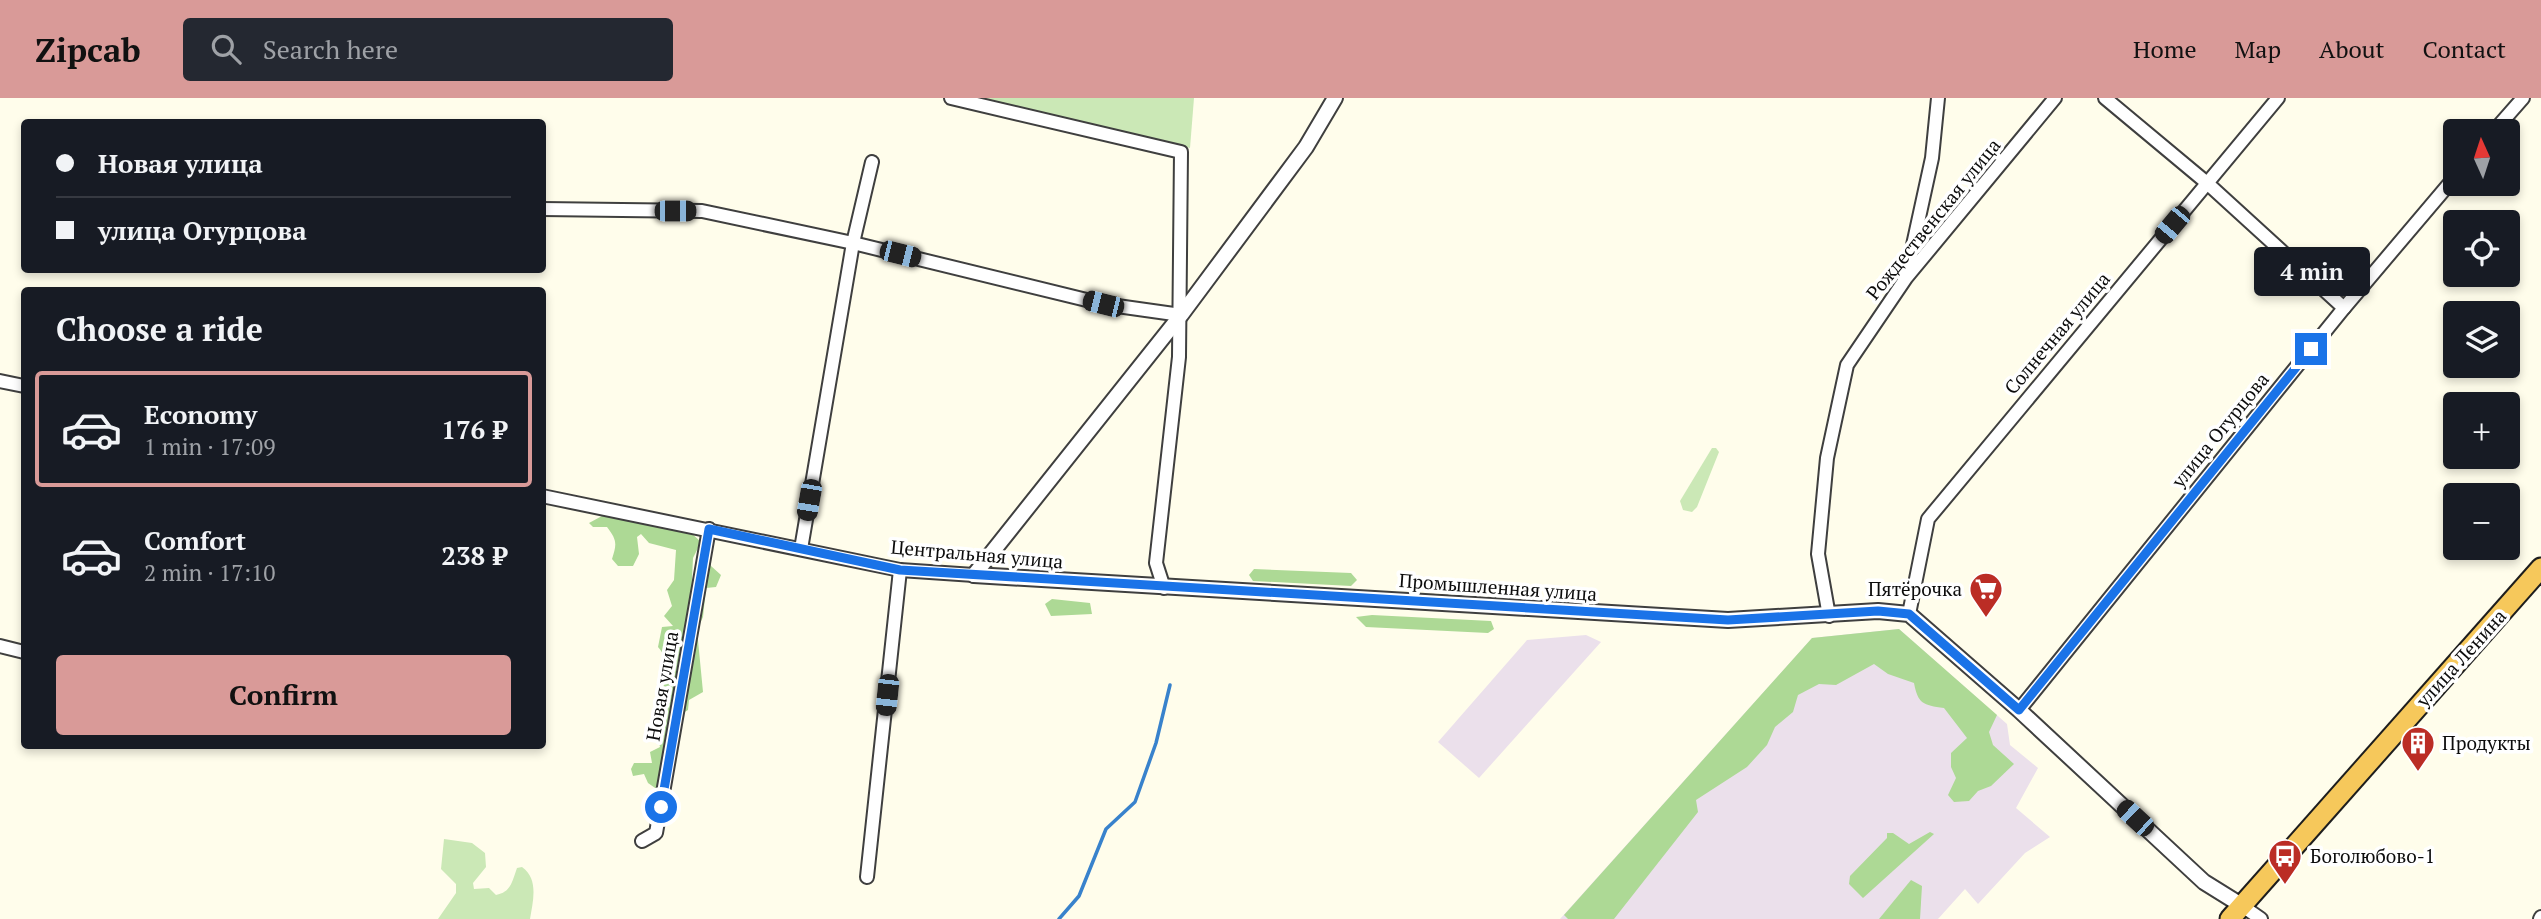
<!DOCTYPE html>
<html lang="en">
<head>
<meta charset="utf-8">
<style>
  :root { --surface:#171b24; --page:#242831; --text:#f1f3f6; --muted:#9ea1a6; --line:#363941; --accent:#d99a98 }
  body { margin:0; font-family:"PT Serif",serif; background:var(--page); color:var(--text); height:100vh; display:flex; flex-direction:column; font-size:26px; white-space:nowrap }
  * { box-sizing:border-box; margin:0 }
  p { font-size:23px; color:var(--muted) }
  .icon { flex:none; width:38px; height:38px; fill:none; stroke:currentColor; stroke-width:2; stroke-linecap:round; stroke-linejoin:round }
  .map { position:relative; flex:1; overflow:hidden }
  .side { position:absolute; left:21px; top:189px; width:525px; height:462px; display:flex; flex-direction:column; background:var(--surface); border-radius:7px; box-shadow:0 4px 10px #0003 }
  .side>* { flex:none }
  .banner { position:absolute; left:21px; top:21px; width:525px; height:154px; border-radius:7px; box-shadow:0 4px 10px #0003; display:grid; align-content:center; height:154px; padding:0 35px; background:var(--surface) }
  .needle { width:46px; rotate:357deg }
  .tools { position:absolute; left:2443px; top:21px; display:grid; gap:14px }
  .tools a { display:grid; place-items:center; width:77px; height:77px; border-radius:7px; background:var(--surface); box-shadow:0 4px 10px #0003; font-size:35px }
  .end { position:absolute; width:32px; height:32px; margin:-16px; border:9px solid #1a73e8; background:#fff; box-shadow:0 0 0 4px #fff }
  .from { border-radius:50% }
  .bubble { position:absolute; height:49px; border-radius:7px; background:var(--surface); box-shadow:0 4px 10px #0003; font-size:23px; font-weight:600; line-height:49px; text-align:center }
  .car { position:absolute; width:21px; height:42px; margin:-21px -10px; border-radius:9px; box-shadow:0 0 5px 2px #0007; background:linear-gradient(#222 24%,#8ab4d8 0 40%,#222 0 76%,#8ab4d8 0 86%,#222 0) }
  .banner b { display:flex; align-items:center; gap:24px; height:66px; font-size:26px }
  .banner b+b { border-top:2px solid var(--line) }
  .banner i { width:18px; height:18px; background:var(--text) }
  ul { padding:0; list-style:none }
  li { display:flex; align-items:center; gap:21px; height:116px; margin:0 14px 10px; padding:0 21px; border:4px solid transparent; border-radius:7px }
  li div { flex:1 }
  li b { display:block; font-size:26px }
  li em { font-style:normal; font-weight:600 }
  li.active { border-color:var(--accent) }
  li>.icon { width:63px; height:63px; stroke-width:1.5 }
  h2 { padding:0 35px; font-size:32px; line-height:84px }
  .primary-button { display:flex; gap:14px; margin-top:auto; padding:14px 35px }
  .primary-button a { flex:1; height:80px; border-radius:7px; background:var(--accent); color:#111; font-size:28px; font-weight:600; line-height:80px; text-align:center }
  header { display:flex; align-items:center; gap:42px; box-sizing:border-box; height:98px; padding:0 35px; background:var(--accent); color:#111 }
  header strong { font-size:33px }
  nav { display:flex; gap:38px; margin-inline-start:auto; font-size:24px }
  .search { width:490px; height:63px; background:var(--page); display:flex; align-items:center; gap:18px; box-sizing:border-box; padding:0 24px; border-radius:7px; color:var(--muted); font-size:26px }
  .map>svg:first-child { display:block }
  .industrial { fill:#ebe0eb }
  .green { fill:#cbe8b6 }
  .forest { fill:#add995 }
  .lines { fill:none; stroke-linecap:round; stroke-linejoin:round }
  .stream { stroke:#3882cc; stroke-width:3.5 }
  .minor-casing { stroke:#3f3f3f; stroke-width:16 }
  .tertiary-casing { stroke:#3f3f3f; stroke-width:18 }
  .trunk-casing { stroke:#1d1d1d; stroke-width:23 }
  .minor { stroke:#fff; stroke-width:12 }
  .tertiary { stroke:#fff; stroke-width:14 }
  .trunk { stroke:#f6c85b; stroke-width:19 }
  .route { stroke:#1a73e8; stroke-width:9 }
  .labels { text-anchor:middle; stroke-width:7; stroke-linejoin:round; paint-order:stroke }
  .street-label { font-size:19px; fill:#0c0c0c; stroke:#fff }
  .poi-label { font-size:19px; fill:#0c0c0c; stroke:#fff; text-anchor:start }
</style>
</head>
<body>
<header>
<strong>Zipcab</strong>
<div class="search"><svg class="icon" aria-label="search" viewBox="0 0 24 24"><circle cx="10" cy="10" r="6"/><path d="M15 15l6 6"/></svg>Search here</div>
<nav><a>Home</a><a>Map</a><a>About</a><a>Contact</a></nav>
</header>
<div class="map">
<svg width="2541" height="821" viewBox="0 0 2541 821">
  <rect width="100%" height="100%" fill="#fffdeb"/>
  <g class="industrial">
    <polygon points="1899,531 2007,626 2010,647 2038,670 2016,710 2050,739 2025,755 1978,806 1965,791 1938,821 1560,821 1812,540"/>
    <polygon points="1586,537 1601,544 1479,680 1438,644 1527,542"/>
  </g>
  <g class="green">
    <polygon points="977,0 1194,0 1190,50"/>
    <polygon points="1712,350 1716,350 1719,354 1697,409 1692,414 1683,412 1680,403"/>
    <path d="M444 741 472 745 485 755 486 769 473 785 474 791 489 790 496 797C511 794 512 784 517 770L522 769C539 781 533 803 530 821H438L456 795V786L441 771Z"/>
  </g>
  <g class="forest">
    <path d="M602 418 689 433 701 444 693 460 691 501 661 694 648 685 644 676 633 678 631 671 634 665H652L650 654 660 649C657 635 653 613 665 604 659 582 674 567 658 549L662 529 673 528 664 518 672 508 667 492 674 482 676 452 649 445 641 436 637 439 639 456 633 468H618L612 461C617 446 617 442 607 429H593L589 425Z"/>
    <polygon points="710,456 711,468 721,477 716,489 706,490 703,519 697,532 703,594 689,602 688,612 683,615 680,614"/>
    <polygon points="1254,471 1351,475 1357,482 1351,488 1253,483 1249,477"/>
    <polygon points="1052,501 1090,505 1092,516 1051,518 1045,506"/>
    <polygon points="1372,517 1491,523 1494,531 1488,535 1366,529 1356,519"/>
    <path d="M1899 531 1997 617 1989 634 1993 647 2014 666 1991 688 1978 693 1969 703 1954 704 1948 697 1956 680 1951 669V655L1967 640 1944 610C1923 607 1918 606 1914 585L1888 576 1874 566 1836 587 1819 586 1798 597 1793 614 1775 629 1767 647 1747 669 1696 702 1698 714 1614 821H1568L1564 817 1812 540Z"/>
    <polygon points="1930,734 1934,736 1863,800 1849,786 1850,778 1887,740 1887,735 1893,735 1909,746"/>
    <polygon points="1911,782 1922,788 1920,821 1879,821"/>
  </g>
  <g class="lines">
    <polyline class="stream" points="1059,821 1079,798 1106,731 1135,704 1156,645 1170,587"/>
    <defs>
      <g id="minor">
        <polyline points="951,0 1181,54 1179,259 1156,465 1164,490"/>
        <polyline points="2105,0 2207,85 2344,210"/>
        <polyline points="2494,33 2523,0"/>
        <polyline points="542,111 702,113 853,145 1103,206 1181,217"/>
        <polyline points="1906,179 1932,60 1938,0"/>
        <polyline points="0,283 24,288"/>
        <polyline points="542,398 900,472 974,477"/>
        <polyline points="801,451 853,145 872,64"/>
        <polyline points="1909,516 1928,421 2278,0"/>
        <polyline points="1829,518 1818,456 1827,360 1847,267 1906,180 2055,0"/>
        <polyline points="0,548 24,554"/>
        <polyline points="2019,612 2344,210 2455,79"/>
        <polyline points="642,743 656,735 709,431"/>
        <polyline points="867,779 900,472"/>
        <polyline points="2241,807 2261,821"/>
        <polyline points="2540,821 2541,819"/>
      </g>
      <g id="tertiary">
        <polyline points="974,477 1728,522 1878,513 1909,516 2019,612 2204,784 2241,807"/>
        <polyline points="974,477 1181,217 1306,49 1335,0"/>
      </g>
      <polyline id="trunk" points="2230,821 2541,470"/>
    </defs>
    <use href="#minor" class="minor-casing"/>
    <use href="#tertiary" class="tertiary-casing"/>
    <use href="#trunk" class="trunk-casing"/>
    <use href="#minor" class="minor"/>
    <use href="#tertiary" class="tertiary"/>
    <use href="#trunk" class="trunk"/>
  </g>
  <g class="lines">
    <polyline class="route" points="661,709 709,431 900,472 1728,522 1878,513 1909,516 2019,612 2311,251"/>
  </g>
  <defs>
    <symbol id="supermarket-pin" viewBox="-11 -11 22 30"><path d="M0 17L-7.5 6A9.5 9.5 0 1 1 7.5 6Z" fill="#bb2d25" stroke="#fff"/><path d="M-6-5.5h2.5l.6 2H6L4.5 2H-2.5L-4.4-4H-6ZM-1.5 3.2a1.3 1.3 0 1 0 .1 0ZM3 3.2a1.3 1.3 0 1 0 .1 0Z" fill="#fff"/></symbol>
    <symbol id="building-pin" viewBox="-11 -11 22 30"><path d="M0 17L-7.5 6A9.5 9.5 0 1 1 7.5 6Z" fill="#bb2d25" stroke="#fff"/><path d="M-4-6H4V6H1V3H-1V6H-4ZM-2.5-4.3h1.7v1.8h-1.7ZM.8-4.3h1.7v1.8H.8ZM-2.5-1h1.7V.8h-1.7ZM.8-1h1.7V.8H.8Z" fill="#fff"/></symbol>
    <symbol id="bus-pin" viewBox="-11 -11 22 30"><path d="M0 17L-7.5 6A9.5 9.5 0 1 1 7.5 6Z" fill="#bb2d25" stroke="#fff"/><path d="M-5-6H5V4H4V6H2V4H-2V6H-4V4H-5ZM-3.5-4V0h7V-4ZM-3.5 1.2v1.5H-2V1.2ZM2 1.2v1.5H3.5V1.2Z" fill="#fff"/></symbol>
  </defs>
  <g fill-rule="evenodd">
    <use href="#supermarket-pin" x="1967" y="472" width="38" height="52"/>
    <use href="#building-pin" x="2399" y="626" width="38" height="52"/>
    <use href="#bus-pin" x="2266" y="739" width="38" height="52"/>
  </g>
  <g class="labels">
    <g class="street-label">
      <text transform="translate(1933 121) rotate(-51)" y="7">Рождественская улица</text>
      <text transform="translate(2057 235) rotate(-50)" y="7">Солнечная улица</text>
      <text transform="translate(2220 332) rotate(-51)" y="7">улица Огурцова</text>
      <text transform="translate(977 456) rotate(5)" y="7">Центральная улица</text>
      <text transform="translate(1498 489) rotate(4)" y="7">Промышленная улица</text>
      <text transform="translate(2461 560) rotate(-48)" y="7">улица Ленина</text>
      <text transform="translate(662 588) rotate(-80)" y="7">Новая улица</text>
    </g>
    <g class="poi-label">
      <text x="1962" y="498" text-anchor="end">Пятёрочка</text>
      <text x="2442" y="652">Продукты</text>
      <text x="2310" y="765">Боголюбово-1</text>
    </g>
  </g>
</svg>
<div class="tools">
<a><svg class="needle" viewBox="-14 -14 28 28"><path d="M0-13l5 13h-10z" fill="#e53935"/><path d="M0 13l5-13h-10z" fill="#9ea1a6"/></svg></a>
<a><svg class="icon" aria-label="locate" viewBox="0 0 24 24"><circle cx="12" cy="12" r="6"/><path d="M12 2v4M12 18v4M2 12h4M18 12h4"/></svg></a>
<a><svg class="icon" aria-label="layers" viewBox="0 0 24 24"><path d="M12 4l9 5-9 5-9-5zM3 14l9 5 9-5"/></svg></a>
<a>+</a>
<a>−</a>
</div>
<i class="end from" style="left:661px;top:709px"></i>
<i class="end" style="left:2311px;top:251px"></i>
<div class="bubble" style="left:2254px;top:149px;width:116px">4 min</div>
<i class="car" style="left:675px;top:113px;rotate:90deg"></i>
<i class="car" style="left:2172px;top:127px;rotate:220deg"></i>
<i class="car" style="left:900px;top:156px;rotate:104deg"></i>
<i class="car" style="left:1103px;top:206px;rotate:284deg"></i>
<i class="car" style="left:809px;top:402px;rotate:190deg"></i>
<i class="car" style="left:887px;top:597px;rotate:186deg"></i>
<i class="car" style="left:2135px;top:720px;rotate:313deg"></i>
<div class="banner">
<b><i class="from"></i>Новая улица</b>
<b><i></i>улица Огурцова</b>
</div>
<section class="side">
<h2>Choose a ride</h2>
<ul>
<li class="active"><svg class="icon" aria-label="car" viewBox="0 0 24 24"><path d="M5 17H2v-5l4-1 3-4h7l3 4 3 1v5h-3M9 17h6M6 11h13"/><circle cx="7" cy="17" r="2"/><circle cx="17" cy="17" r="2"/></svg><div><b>Economy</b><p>1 min · 17:09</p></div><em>176 ₽</em></li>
<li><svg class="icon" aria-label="car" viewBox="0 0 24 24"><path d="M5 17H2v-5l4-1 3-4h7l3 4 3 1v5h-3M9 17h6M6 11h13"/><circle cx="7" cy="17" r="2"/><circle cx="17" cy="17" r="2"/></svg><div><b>Comfort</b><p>2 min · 17:10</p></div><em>238 ₽</em></li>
</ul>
<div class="primary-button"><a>Confirm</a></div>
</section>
</div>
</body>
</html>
